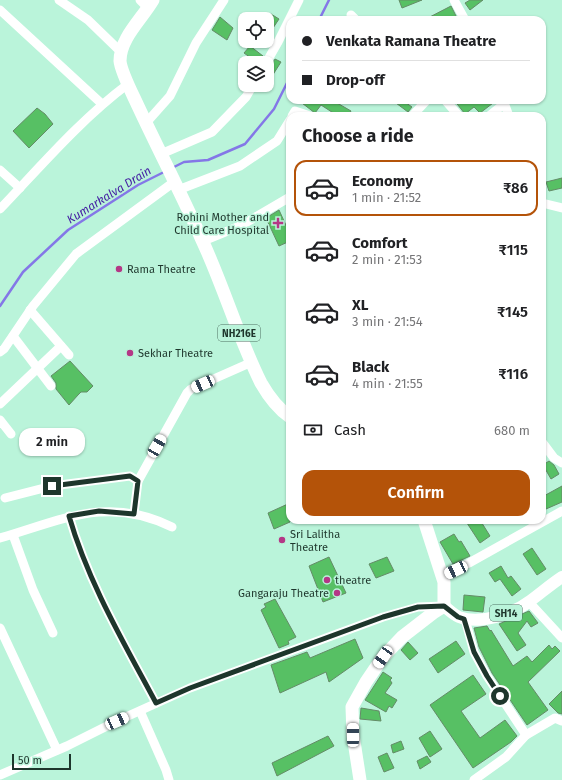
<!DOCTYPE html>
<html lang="en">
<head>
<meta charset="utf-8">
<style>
  :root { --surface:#fff; --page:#f6f6f6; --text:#202124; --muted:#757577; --line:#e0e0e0; --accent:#b45309 }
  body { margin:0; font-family:"Fira Sans",sans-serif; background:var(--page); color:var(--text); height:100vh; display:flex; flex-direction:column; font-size:15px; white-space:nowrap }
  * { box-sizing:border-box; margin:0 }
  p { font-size:13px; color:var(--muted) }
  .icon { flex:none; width:22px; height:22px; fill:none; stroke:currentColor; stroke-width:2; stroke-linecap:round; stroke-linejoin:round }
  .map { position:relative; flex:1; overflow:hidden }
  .panel { position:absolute; left:286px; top:112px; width:260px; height:412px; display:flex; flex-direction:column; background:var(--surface); border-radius:12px; box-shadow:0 1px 3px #0004 }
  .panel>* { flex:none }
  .banner { position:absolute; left:286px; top:16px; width:260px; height:88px; border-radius:12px; box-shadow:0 1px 3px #0004; display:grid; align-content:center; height:88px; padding:0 16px; background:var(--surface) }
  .buttons { position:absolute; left:238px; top:12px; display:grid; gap:8px }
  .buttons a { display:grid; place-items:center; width:36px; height:36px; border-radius:8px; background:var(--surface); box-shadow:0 1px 3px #0004; font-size:20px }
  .scale { position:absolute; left:12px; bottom:10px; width:59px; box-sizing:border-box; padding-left:4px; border:2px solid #1e362c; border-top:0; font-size:11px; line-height:14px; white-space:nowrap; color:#1e362c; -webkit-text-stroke:3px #baf4da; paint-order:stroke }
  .end { position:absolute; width:18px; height:18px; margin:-9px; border:5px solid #1e362c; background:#fff; box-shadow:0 0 0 2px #fff }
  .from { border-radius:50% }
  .bubble { position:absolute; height:28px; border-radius:12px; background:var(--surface); box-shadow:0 1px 3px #0004; font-size:13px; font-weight:600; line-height:28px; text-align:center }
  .car { position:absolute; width:12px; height:24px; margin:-12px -6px; border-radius:5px; box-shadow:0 0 3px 1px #0007; background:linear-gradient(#fff 24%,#345 0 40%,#fff 0 76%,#345 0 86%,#fff 0) }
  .banner b { display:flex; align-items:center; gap:14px; height:38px; font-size:15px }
  .banner b+b { border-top:1px solid var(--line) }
  .banner i { width:10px; height:10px; background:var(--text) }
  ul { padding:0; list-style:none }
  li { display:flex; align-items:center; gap:12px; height:56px; margin:0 8px 6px; padding:0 8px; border:2px solid transparent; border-radius:12px }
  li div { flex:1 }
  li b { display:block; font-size:15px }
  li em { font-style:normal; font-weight:600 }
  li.current { border-color:var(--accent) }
  li>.icon { width:36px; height:36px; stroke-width:1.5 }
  h2 { padding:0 16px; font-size:18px; line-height:48px }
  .pay { display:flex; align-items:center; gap:10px; height:44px; padding:0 16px; font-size:15px }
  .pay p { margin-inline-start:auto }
  .button { display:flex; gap:8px; margin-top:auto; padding:8px 16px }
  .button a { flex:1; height:46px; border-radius:12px; background:var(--accent); color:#fff; font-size:16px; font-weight:600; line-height:46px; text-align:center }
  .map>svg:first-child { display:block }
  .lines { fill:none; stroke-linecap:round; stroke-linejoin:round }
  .stream { stroke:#8477e7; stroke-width:2.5 }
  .building { fill:#57c064; stroke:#648b67 }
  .minor { stroke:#fff; stroke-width:9 }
  .major { stroke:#fff; stroke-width:12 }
  .highway { stroke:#fff; stroke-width:13 }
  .route { stroke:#1e362c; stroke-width:5 }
  .poi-dot { fill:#b43786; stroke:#baf4da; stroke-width:1.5 }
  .labels { text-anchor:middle; stroke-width:3; stroke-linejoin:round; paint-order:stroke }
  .shield { fill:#baf4da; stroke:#4d6f60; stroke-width:1 }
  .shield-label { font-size:10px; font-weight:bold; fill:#1e362c }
  .poi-label { font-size:11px; fill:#1e362c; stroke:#baf4da; text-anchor:start }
  .water-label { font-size:12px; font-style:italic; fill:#431da2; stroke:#baf4da }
</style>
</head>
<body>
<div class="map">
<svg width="562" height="780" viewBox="0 0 562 780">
  <rect width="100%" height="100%" fill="#baf4da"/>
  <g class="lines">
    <g class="stream">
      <polyline points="319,20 329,0"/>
      <polyline points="172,168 184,162 208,160 245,144 274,109 290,77"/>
      <polyline points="0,306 23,272 68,230 138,185 166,171"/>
    </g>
  </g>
  <g class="building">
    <polygon points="399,0 422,0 402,8"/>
    <polygon points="470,0 483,0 470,10 465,3"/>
    <polygon points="451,6 457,18 454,20 424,20"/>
    <polygon points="271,14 279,19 273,28 267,24 267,20"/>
    <polygon points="220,17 233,28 227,40 212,30"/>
    <polygon points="250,46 263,56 260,63 258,63 244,53"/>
    <polygon points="275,59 281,62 267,84 267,69 271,66"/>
    <polygon points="298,100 332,100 351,111 348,116 338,116 321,105 315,113"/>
    <polygon points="392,100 402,100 412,107 408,112"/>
    <polygon points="454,100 497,100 480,113 474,107 465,114"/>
    <polygon points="37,108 45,114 53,124 29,148 13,131"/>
    <polygon points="562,178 562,188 549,191 546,182"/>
    <polygon points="279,210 290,234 290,241 279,246 266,218"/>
    <polygon points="70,361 93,386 87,392 81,392 78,395 69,405 56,389 56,383 51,376"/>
    <polygon points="549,461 554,465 559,474 551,479 543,465"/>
    <polygon points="562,486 562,502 546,509 542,504 542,497"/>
    <polygon points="290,503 290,522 274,529 268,513"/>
    <polygon points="465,520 480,520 490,536 480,543"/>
    <polygon points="454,534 459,542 461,541 470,556 453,564 440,542"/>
    <polygon points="532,548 546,569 537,575 523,554"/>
    <polygon points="329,557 346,593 323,602 309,566"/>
    <polygon points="387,557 394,571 376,578 369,564"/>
    <polygon points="501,566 508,578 511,576 521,589 512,596 500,579 495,582 489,573"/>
    <polygon points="464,595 485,597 483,612 463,610"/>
    <polygon points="275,599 296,637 288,641 289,644 279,648 261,610 266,607 264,604"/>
    <polygon points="529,611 538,623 531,627 527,621 518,633 526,645 517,651 499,624"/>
    <polygon points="487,626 490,631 491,630 513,666 527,656 532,662 549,645 552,649 555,646 560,651 528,682 548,710 527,725 492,673 479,647 474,628"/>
    <polygon points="355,639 363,658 329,682 326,672 280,693 271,665 307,652 310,658"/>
    <polygon points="456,641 465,654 438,673 429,659"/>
    <polygon points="408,642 418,653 410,660 401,650"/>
    <polygon points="383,672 392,678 390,680 392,683 385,693 397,700 392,708 389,706 386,712 365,700"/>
    <polygon points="473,675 486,694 461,711 480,738 505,720 517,736 511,742 473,768 430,705"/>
    <polygon points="562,691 562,714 558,713 549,704"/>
    <polygon points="361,708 379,711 381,721 360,719"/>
    <polygon points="430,731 442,749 430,757 419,738"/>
    <polygon points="328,736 334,746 277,776 272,763"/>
    <polygon points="401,741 404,749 393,753 391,745"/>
    <polygon points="387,753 394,768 384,772 378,757"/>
    <polygon points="427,756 431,762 420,769 417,761"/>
  </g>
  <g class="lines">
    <g class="minor">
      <polyline points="59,0 88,20 121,52"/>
      <polyline points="140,0 148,8"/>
      <polyline points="454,0 465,20"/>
      <polyline points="0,10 102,104"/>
      <polyline points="351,15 356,20"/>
      <polyline points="266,63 278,42 299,0"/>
      <polyline points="445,100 459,116"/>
      <polyline points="503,100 509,116"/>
      <polyline points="292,116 295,111 310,116"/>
      <polyline points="412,116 427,100"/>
      <polyline points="489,116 504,104"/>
      <polyline points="146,123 170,96 196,43 224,0"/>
      <polyline points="161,154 212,132 246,97 253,85"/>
      <polyline points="0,170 20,188"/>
      <polyline points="178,190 240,166 277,141 290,120"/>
      <polyline points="542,203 562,208"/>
      <path d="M0 209C41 166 80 120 128 84"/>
      <polyline points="203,241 240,226 290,197"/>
      <polyline points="30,310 69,355"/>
      <polyline points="13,336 51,386"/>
      <polyline points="0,352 4,349 33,306 76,254 174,182"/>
      <polyline points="0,404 61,346"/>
      <polyline points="0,420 11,434"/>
      <polyline points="542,442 554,458 562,463"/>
      <polyline points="138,481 187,393 191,389 252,362"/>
      <polyline points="5,498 52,486 130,476 138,481 134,514"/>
      <path d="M69 516C88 582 124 643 156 703"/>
      <polyline points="13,535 33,590 53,633"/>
      <path d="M0 538C62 520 108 495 172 527"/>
      <polyline points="442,576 469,563 562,511"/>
      <polyline points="529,602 562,638"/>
      <polyline points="465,619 474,652 487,676 526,735"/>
      <polyline points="0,628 57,750"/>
      <polyline points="140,711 166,770 169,780"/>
      <polyline points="0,775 67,746 117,721 190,688 383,617 418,607 444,606"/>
      <polyline points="474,780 506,757 526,735 555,718 562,721"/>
    </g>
    <path class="major" d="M444 606C449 610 454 615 459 617 480 625 513 614 530 601 541 593 550 585 562 577"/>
    <g class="highway">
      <path d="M153 0C142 19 120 38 120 61 121 72 133 95 138 106 159 151 182 195 202 240 224 287 238 337 261 383 269 397 277 408 290 417"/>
      <polyline points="360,780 353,735 352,707 366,682 383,657 402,637 433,613 444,606 444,582 424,520"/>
    </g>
  </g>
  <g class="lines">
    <path class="route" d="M52 486 130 476 138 481 134 514 99 511 69 516C88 582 124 643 156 703L190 688 383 617 418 607 444 606 458 617 464 619 474 652 487 676 500 696"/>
  </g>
  <g class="poi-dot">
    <path d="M276 217h4v4h4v4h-4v4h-4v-4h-4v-4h4z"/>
    <circle cx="119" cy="269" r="4"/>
    <circle cx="130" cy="353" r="4"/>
    <circle cx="282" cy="540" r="4"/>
    <circle cx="327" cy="580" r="4"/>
    <circle cx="337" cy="593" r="4"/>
  </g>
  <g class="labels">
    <g class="shield">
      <rect x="218" y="325" width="42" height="16" rx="3"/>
      <rect x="490" y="605" width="32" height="16" rx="3"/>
    </g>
    <g class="shield-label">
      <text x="239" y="337">NH216E</text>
      <text x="506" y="617">SH14</text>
    </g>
    <g class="poi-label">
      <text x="269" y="221" text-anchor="end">Rohini Mother and<tspan x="269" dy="13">Child Care Hospital</tspan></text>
      <text x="127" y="273">Rama Theatre</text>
      <text x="138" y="357">Sekhar Theatre</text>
      <text x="290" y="538">Sri Lalitha<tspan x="290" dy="13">Theatre</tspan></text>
      <text x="335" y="584">theatre</text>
      <text x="329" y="597" text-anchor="end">Gangaraju Theatre</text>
    </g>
    <g class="water-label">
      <text transform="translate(109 195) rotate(-32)" y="4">Kumarkalva Drain</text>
    </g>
  </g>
</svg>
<div class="buttons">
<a><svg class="icon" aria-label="locate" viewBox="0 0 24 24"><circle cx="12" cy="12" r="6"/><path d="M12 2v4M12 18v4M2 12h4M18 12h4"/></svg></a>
<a><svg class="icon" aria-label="layers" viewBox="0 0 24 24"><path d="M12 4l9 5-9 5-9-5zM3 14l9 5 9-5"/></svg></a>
</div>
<div class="scale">50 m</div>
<i class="end from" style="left:500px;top:696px"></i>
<i class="end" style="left:52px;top:486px"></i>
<div class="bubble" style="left:19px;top:428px;width:66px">2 min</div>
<i class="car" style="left:203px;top:384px;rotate:246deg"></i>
<i class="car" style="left:157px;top:446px;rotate:30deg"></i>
<i class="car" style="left:456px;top:570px;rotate:245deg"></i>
<i class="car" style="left:383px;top:657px;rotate:214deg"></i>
<i class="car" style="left:117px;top:721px;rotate:66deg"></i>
<i class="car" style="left:353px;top:735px;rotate:0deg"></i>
<div class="banner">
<b><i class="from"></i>Venkata Ramana Theatre</b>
<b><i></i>Drop-off</b>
</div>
<section class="panel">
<h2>Choose a ride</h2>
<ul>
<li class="current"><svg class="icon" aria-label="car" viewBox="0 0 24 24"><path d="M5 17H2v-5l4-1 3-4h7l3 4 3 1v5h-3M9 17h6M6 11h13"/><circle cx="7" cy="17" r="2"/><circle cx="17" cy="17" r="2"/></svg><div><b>Economy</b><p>1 min · 21:52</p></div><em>₹86</em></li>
<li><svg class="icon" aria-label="car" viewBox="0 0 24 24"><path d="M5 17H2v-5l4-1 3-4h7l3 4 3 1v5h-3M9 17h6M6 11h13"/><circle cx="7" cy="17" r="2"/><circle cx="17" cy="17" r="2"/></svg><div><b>Comfort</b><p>2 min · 21:53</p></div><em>₹115</em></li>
<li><svg class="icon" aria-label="car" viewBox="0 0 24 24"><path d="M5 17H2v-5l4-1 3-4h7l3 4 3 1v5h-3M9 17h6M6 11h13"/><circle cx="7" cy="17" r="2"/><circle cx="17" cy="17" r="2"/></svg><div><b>XL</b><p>3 min · 21:54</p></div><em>₹145</em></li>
<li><svg class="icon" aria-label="car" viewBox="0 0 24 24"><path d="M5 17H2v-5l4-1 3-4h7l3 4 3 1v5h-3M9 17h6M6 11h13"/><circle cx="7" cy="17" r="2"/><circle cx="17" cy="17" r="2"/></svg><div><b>Black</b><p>4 min · 21:55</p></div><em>₹116</em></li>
</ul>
<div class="pay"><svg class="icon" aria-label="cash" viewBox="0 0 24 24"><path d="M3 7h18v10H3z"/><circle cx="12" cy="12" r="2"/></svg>Cash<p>680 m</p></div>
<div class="button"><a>Confirm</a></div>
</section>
</div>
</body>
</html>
